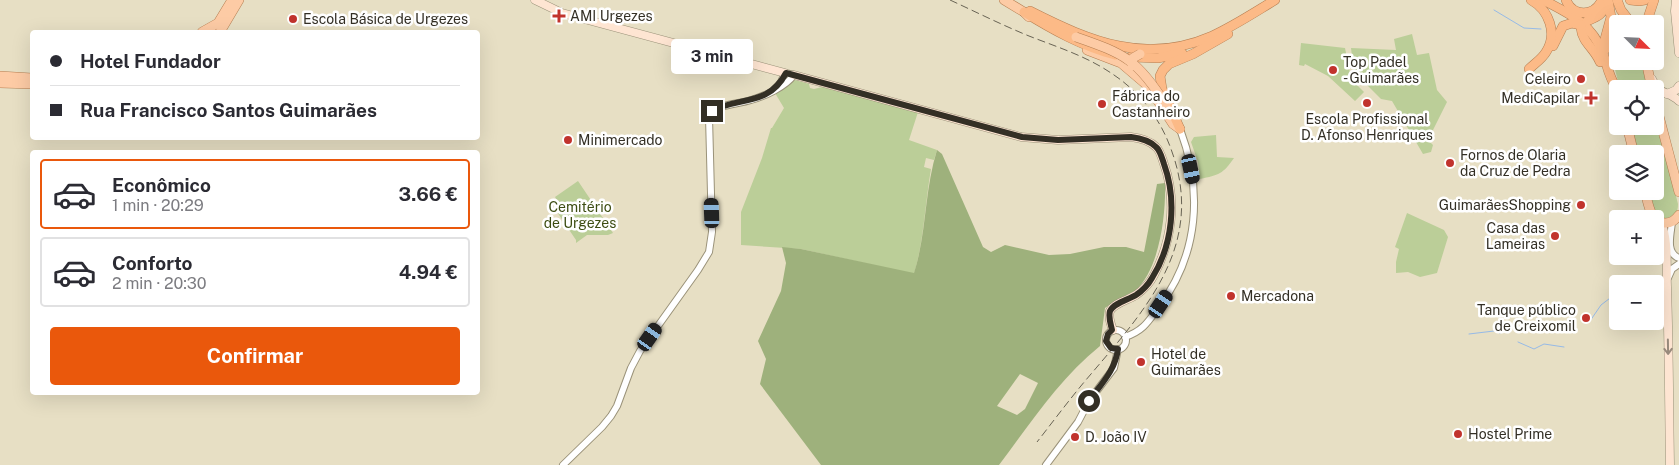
<!DOCTYPE html>
<html lang="pt">
<head>
<meta charset="utf-8">
<style>
  :root { --surface:#fff; --page:#f2f2f3; --text:#2b2b33; --muted:#7c7c81; --line:#e1e1e2; --accent:#ea580c }
  body { margin:0; font-family:"Public Sans",sans-serif; background:var(--page); color:var(--text); height:100vh; display:flex; flex-direction:column; font-size:19px; white-space:nowrap }
  * { box-sizing:border-box; margin:0 }
  p { font-size:16px; color:var(--muted) }
  .icon { flex:none; width:28px; height:28px; fill:none; stroke:currentColor; stroke-width:2; stroke-linecap:round; stroke-linejoin:round }
  .map { position:relative; flex:1; overflow:hidden }
  .side { position:absolute; left:30px; top:150px; width:450px; height:245px; display:flex; flex-direction:column; background:var(--surface); border-radius:5px; box-shadow:0 5px 20px #0002 }
  .side>* { flex:none }
  .top-card { position:absolute; left:30px; top:30px; width:450px; height:110px; border-radius:5px; box-shadow:0 5px 20px #0002; display:grid; align-content:center; height:110px; padding:0 20px; background:var(--surface) }
  .needle { width:32px; rotate:114deg }
  .buttons { position:absolute; left:1609px; top:15px; display:grid; gap:10px }
  .buttons a { display:grid; place-items:center; width:55px; height:55px; border-radius:5px; background:var(--surface); box-shadow:0 5px 20px #0002; font-size:25px }
  .end { position:absolute; width:22px; height:22px; margin:-11px; border:6px solid #332f25; background:#fff; box-shadow:0 0 0 2px #fff }
  .from { border-radius:50% }
  .bubble { position:absolute; height:35px; border-radius:5px; background:var(--surface); box-shadow:0 5px 20px #0002; font-size:16px; font-weight:700; line-height:35px; text-align:center }
  .car { position:absolute; width:15px; height:30px; margin:-15px -8px; border-radius:6px; box-shadow:0 0 4px 1px #0007; background:linear-gradient(#222 24%,#8ab4d8 0 40%,#222 0 76%,#8ab4d8 0 86%,#222 0) }
  .top-card b { display:flex; align-items:center; gap:18px; height:48px; font-size:19px }
  .top-card b+b { border-top:1px solid var(--line) }
  .top-card i { width:12px; height:12px; background:var(--text) }
  ul { padding:9px 0 0; list-style:none }
  li { display:flex; align-items:center; gap:15px; height:70px; margin:0 10px 8px; padding:0 10px; border:2px solid var(--line); border-radius:5px }
  li div { flex:1 }
  li b { display:block; font-size:19px }
  li em { font-style:normal; font-weight:700 }
  li.selected { border-color:var(--accent) }
  li>.icon { width:45px; height:45px; stroke-width:1.5 }
  .primary-button { display:flex; gap:10px; margin-top:auto; padding:10px 20px }
  .primary-button a { flex:1; height:58px; border-radius:5px; background:var(--accent); color:#fff; font-size:20px; font-weight:700; line-height:58px; text-align:center }
  .map>svg:first-child { display:block }
  .green { fill:#bbce98 }
  .forest { fill:#9eb17c; fill-rule:evenodd }
  .lines { fill:none; stroke-linecap:round; stroke-linejoin:round }
  .stream { stroke:#96bae7; stroke-width:1 }
  .tertiary-casing { stroke:#9a9279; stroke-width:8 }
  .secondary-casing { stroke:#9a9279; stroke-width:9 }
  .primary-casing { stroke:#b57e51; stroke-width:10 }
  .trunk-casing { stroke:#b57e51; stroke-width:10 }
  .tertiary { stroke:#fff; stroke-width:6 }
  .secondary { stroke:#fee5d2; stroke-width:8 }
  .primary { stroke:#fdcba5; stroke-width:9 }
  .trunk { stroke:#fcba87; stroke-width:9 }
  .rail { stroke:#686354; stroke-width:1; stroke-dasharray:8 4; stroke-linecap:butt }
  .primary-bridge-casing { stroke:#b57e51; stroke-width:10; stroke-linecap:butt }
  .primary-bridge { stroke:#fdcba5; stroke-width:9 }
  .oneway { stroke:#988a7c }
  .route { stroke:#332f25; stroke-width:6 }
  .poi-dot { fill:#c1332d; stroke:#fff; stroke-width:2 }
  .labels { text-anchor:middle; stroke-width:5; stroke-linejoin:round; paint-order:stroke }
  .poi-label { font-size:14px; fill:#332f25; stroke:#fff; text-anchor:start }
  .park-label { font-size:14px; fill:#3c4c11; stroke:#fff }
</style>
</head>
<body>
<div class="map">
<svg width="1679" height="465" viewBox="0 0 1679 465">
  <rect width="100%" height="100%" fill="#e7dfc4"/>
  <g class="green">
    <polygon points="1617,33 1618,61 1642,61 1649,89 1620,89 1609,46 1610,38"/>
    <polygon points="1412,34 1417,55 1429,53 1437,90 1447,102 1428,140 1433,145 1431,152 1423,154 1392,101 1381,99 1354,72 1351,48 1396,50 1394,39"/>
    <polygon points="1301,43 1345,48 1350,73 1348,76 1364,92 1355,101 1328,76 1305,64 1304,66 1299,65"/>
    <path d="M795 80 809 84 810 88 814 89 822 87 918 112 909 140 937 150 934 160 926 158 924 167 931 169C925 204 924 240 914 274L801 249 741 245V212L762 158 771 128H772L784 108 775 93Z"/>
    <path d="M1655 112 1678 204C1678 214 1674 217 1666 219L1656 215 1648 191H1655V154H1638L1630 126H1655Z"/>
    <path d="M1216 135 1217 157 1234 158C1223 174 1219 175 1200 179L1198 162 1191 142 1194 137Z"/>
    <polygon points="578,181 613,233 608,235 587,235 576,243 576,240 557,212 562,208 555,197"/>
    <polygon points="1407,213 1444,230 1448,237 1437,273 1420,277 1408,272 1396,273 1396,262 1399,249 1395,247"/>
  </g>
  <path class="forest" d="M937 150 942 154 983 247 991 252 1005 245 1049 255 1070 254 1104 247H1126L1144 252 1157 184 1165 183C1166 214 1160 269 1135 291 1128 298 1114 301 1105 308L1100 346C1059 379 1030 424 999 465H821L760 384 766 359 758 341 781 291 786 263 782 247 801 249 914 273C927 232 924 192 937 150ZM1020 374 1038 383 1025 409 1017 415 997 406Z"/>
  <g class="lines">
    <g class="stream">
      <polyline points="1494,10 1524,28 1541,29"/>
      <polyline points="1637,284 1639,283"/>
      <polyline points="1590,321 1601,305 1618,292"/>
      <polyline points="1469,334 1494,331 1500,333"/>
      <polyline points="1518,342 1534,349 1544,344 1564,347"/>
    </g>
    <defs>
      <g id="tertiary">
        <path d="M1672 222C1671 234 1665 253 1679 258"/>
        <polyline points="1668,278 1672,269 1679,264"/>
        <circle cx="1116" cy="340" r="10"/>
        <path d="M1125 337C1143 331 1148 322 1159 307 1199 254 1203 190 1180 129"/>
        <path d="M563 465 602 427 611 416 617 406 631 368 640 351 698 270 709 252 712 232 709 117C717 103 736 105 751 100 765 96 785 87 794 75L785 73 781 82 775 89"/>
        <polyline points="1046,465 1078,422 1089,401 1114,368 1118,349"/>
      </g>
      <g id="secondary">
        <polyline points="535,0 562,13 785,73"/>
        <polyline points="1676,0 1675,11 1679,53"/>
        <path d="M794 75 1021 137 1058 140 1131 137C1140 138 1149 140 1156 147 1160 150 1162 158 1164 164 1177 200 1172 241 1154 275 1150 283 1143 290 1136 295 1128 300 1114 303 1110 311 1108 317 1111 325 1113 330"/>
        <path d="M1652 79C1658 95 1669 91 1679 101"/>
        <polyline points="1667,94 1676,90 1679,86"/>
        <path d="M1661 222C1669 242 1666 266 1667 287 1669 347 1669 406 1670 465"/>
      </g>
      <g id="primary">
        <polyline points="1004,0 1024,12 1029,17"/>
        <polyline points="202,32 218,23 232,0"/>
        <polyline points="220,32 239,0"/>
        <polyline points="1606,41 1611,32 1618,29"/>
        <polyline points="1087,50 1121,63 1148,86"/>
        <polyline points="1646,61 1652,89"/>
        <polyline points="0,76 32,78"/>
        <polyline points="1145,81 1173,124 1180,129"/>
        <polyline points="0,83 32,84"/>
        <polyline points="1655,101 1679,192"/>
        <polyline points="1627,126 1634,154"/>
        <path d="M1645 191C1648 203 1650 222 1665 223 1672 223 1675 220 1679 215"/>
      </g>
      <g id="trunk">
        <path d="M1543 0C1570 14 1591 23 1603 53 1607 65 1609 78 1617 89"/>
        <path d="M1566 0C1573 17 1594 17 1602 0"/>
        <polyline points="1617,0 1621,10 1632,24"/>
        <polyline points="1630,0 1639,1 1645,0"/>
        <path d="M1030 11C1091 42 1146 65 1212 36 1234 26 1255 12 1275 0"/>
        <path d="M1024 12C1053 30 1082 46 1115 55"/>
        <path d="M1587 21C1597 17 1607 13 1604 0"/>
        <polyline points="1646,24 1654,0"/>
        <path d="M1581 28C1582 42 1595 49 1600 62"/>
        <polyline points="1553,46 1563,26 1572,23 1581,25"/>
        <polyline points="1606,49 1605,39 1611,17 1608,0"/>
        <polyline points="1131,57 1158,58 1182,53"/>
        <path d="M1529 69C1534 64 1542 59 1546 52 1558 34 1549 10 1531 0"/>
        <polyline points="1180,129 1162,89 1160,76 1163,70 1169,64 1193,54 1228,34"/>
      </g>
    </defs>
    <use href="#tertiary" class="tertiary-casing"/>
    <use href="#secondary" class="secondary-casing"/>
    <use href="#primary" class="primary-casing"/>
    <use href="#trunk" class="trunk-casing"/>
    <use href="#tertiary" class="tertiary"/>
    <use href="#secondary" class="secondary"/>
    <use href="#primary" class="primary"/>
    <use href="#trunk" class="trunk"/>
    <path class="rail" d="M950 0C976 12 1002 25 1029 36 1057 47 1086 56 1111 73 1139 91 1160 118 1171 149 1206 243 1148 307 1091 374 1072 396 1055 419 1037 442"/>
    <defs>
      <g id="primary-bridge">
        <path d="M1076 37C1125 54 1138 60 1166 105"/>
        <polyline points="1132,66 1133,58 1140,54"/>
      </g>
    </defs>
    <use href="#primary-bridge" class="primary-bridge-casing"/>
    <use href="#primary-bridge" class="primary-bridge"/>
  </g>
  <defs><path id="oneway-shaft" d="M-6 0H5M1.5-3L5.5 0L1.5 3" fill="none" stroke-width="1.6" stroke-linecap="round" stroke-linejoin="round" transform="scale(1.25)"/></defs>
  <use class="oneway" href="#oneway-shaft" transform="translate(1668 347) rotate(89)"/>
  <g class="lines">
    <path class="route" d="M712 111C739 96 768 107 786 73L1022 137 1058 140 1131 137C1140 138 1149 140 1156 147 1160 150 1162 158 1164 164 1177 200 1173 245 1152 278 1148 285 1142 291 1136 295 1128 300 1114 303 1110 311 1108 317 1111 325 1112 330L1108 334 1106 341 1111 348 1118 349C1115 371 1101 384 1089 401"/>
  </g>
  <g class="poi-dot">
    <path d="M556.5 8.5h5v5h5v5h-5v5h-5v-5h-5v-5h5z"/>
    <circle cx="293" cy="19" r="5"/>
    <circle cx="1333" cy="70" r="5"/>
    <circle cx="1581" cy="79" r="5"/>
    <path d="M1588.5 90.5h5v5h5v5h-5v5h-5v-5h-5v-5h5z"/>
    <circle cx="1367" cy="103" r="5"/>
    <circle cx="1102" cy="104" r="5"/>
    <circle cx="568" cy="140" r="5"/>
    <circle cx="1450" cy="163" r="5"/>
    <circle cx="1581" cy="205" r="5"/>
    <circle cx="1555" cy="236" r="5"/>
    <circle cx="1231" cy="296" r="5"/>
    <circle cx="1586" cy="318" r="5"/>
    <circle cx="1141" cy="362" r="5"/>
    <circle cx="1458" cy="434" r="5"/>
    <circle cx="1075" cy="437" r="5"/>
  </g>
  <g class="labels">
    <g class="poi-label">
      <text x="570" y="21">AMI Urgezes</text>
      <text x="303" y="24">Escola Básica de Urgezes</text>
      <text x="1343" y="67">Top Padel<tspan x="1343" dy="16">- Guimarães</tspan></text>
      <text x="1571" y="84" text-anchor="end">Celeiro</text>
      <text x="1112" y="101">Fábrica do<tspan x="1112" dy="16">Castanheiro</tspan></text>
      <text x="1580" y="103" text-anchor="end">MediCapilar</text>
      <text x="1367" y="124" text-anchor="middle">Escola Profissional<tspan x="1367" dy="16">D. Afonso Henriques</tspan></text>
      <text x="578" y="145">Minimercado</text>
      <text x="1460" y="160">Fornos de Olaria<tspan x="1460" dy="16">da Cruz de Pedra</tspan></text>
      <text x="1571" y="210" text-anchor="end">GuimarãesShopping</text>
      <text x="1545" y="233" text-anchor="end">Casa das<tspan x="1545" dy="16">Lameiras</tspan></text>
      <text x="1241" y="301">Mercadona</text>
      <text x="1576" y="315" text-anchor="end">Tanque público<tspan x="1576" dy="16">de Creixomil</tspan></text>
      <text x="1151" y="359">Hotel de<tspan x="1151" dy="16">Guimarães</tspan></text>
      <text x="1468" y="439">Hostel Prime</text>
      <text x="1085" y="442">D. João IV</text>
    </g>
    <g class="park-label">
      <text x="580" y="212">Cemitério<tspan x="580" dy="16">de Urgezes</tspan></text>
    </g>
  </g>
</svg>
<div class="buttons">
<a><svg class="needle" viewBox="-14 -14 28 28"><path d="M0-13l5 13h-10z" fill="#e53935"/><path d="M0 13l5-13h-10z" fill="#7c7c81"/></svg></a>
<a><svg class="icon" aria-label="locate" viewBox="0 0 24 24"><circle cx="12" cy="12" r="6"/><path d="M12 2v4M12 18v4M2 12h4M18 12h4"/></svg></a>
<a><svg class="icon" aria-label="layers" viewBox="0 0 24 24"><path d="M12 4l9 5-9 5-9-5zM3 14l9 5 9-5"/></svg></a>
<a>+</a>
<a>−</a>
</div>
<i class="end from" style="left:1089px;top:401px"></i>
<i class="end" style="left:712px;top:111px"></i>
<div class="bubble" style="left:671px;top:39px;width:82px">3 min</div>
<i class="car" style="left:1191px;top:169px;rotate:168deg"></i>
<i class="car" style="left:712px;top:213px;rotate:358deg"></i>
<i class="car" style="left:1161px;top:304px;rotate:34deg"></i>
<i class="car" style="left:650px;top:337px;rotate:35deg"></i>
<div class="top-card">
<b><i class="from"></i>Hotel Fundador</b>
<b><i></i>Rua Francisco Santos Guimarães</b>
</div>
<section class="side">
<ul>
<li class="selected"><svg class="icon" aria-label="car" viewBox="0 0 24 24"><path d="M5 17H2v-5l4-1 3-4h7l3 4 3 1v5h-3M9 17h6M6 11h13"/><circle cx="7" cy="17" r="2"/><circle cx="17" cy="17" r="2"/></svg><div><b>Econômico</b><p>1 min · 20:29</p></div><em>3.66 €</em></li>
<li><svg class="icon" aria-label="car" viewBox="0 0 24 24"><path d="M5 17H2v-5l4-1 3-4h7l3 4 3 1v5h-3M9 17h6M6 11h13"/><circle cx="7" cy="17" r="2"/><circle cx="17" cy="17" r="2"/></svg><div><b>Conforto</b><p>2 min · 20:30</p></div><em>4.94 €</em></li>
</ul>
<div class="primary-button"><a>Confirmar</a></div>
</section>
</div>
</body>
</html>
